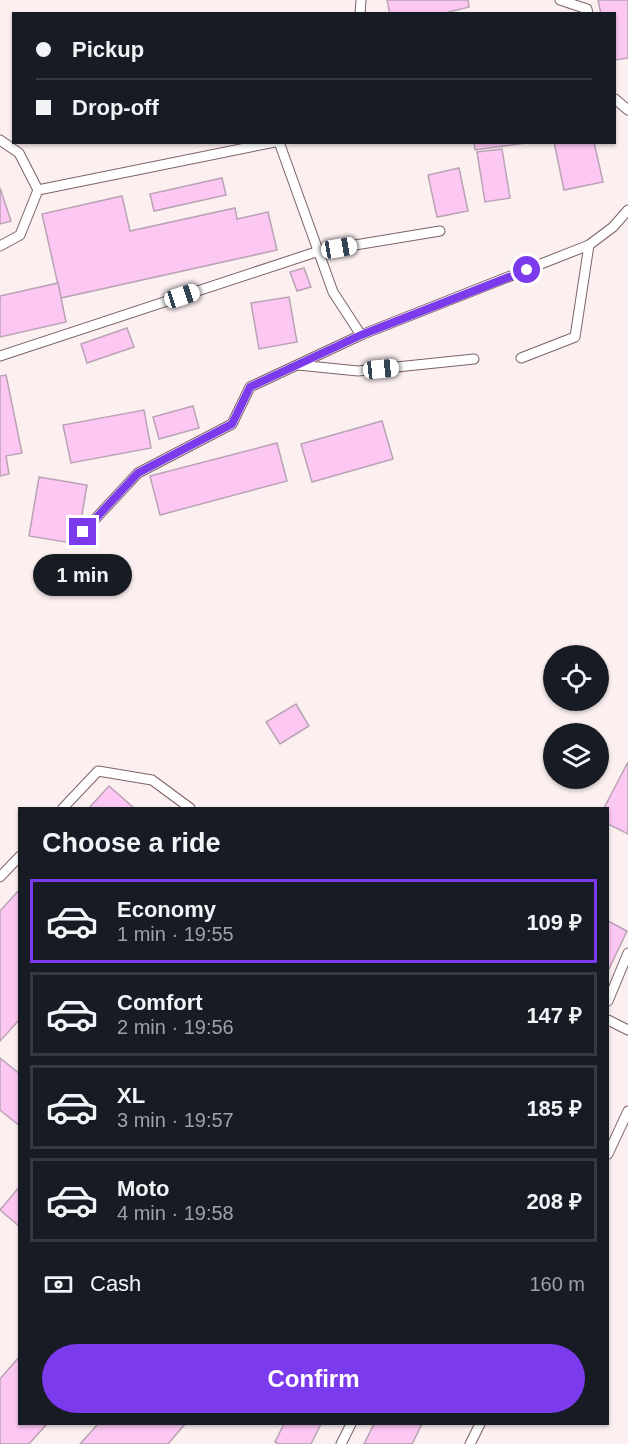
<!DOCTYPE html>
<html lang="en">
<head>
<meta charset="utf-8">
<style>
  :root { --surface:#171b24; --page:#242831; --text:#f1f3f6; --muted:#9ea1a6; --line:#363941; --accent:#7c3aed }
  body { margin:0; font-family:Helvetica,sans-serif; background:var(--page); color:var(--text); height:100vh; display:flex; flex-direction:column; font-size:22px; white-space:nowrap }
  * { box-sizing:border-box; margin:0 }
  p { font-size:20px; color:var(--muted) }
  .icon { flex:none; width:33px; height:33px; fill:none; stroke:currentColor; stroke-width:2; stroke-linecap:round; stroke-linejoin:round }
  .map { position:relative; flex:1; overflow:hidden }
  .details { position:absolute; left:18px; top:807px; width:591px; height:618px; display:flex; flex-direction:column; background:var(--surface); border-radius:0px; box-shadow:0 2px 4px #0004 }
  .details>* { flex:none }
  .top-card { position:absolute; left:12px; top:12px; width:604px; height:132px; border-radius:0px; box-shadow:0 2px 4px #0004; display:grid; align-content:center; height:132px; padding:0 24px; background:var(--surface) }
  .controls { position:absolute; left:543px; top:645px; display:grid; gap:12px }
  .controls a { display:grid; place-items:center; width:66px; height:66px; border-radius:50%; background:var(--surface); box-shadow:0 2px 4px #0004; font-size:30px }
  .end { position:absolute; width:27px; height:27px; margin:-14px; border:8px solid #7c3aed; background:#fff; box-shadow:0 0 0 3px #fff }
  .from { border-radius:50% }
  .bubble { position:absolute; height:42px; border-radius:21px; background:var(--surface); box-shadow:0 2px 4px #0004; font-size:20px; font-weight:600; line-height:42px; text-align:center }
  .car { position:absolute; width:18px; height:36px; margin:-18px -9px; border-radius:8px; box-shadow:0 0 4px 2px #0007; background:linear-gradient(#fff 24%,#345 0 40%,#fff 0 76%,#345 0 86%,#fff 0) }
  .top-card b { display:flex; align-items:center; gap:21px; height:57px; font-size:22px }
  .top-card b+b { border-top:2px solid var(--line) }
  .top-card i { width:15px; height:15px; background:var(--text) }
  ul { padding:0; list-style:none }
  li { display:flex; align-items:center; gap:18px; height:84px; margin:0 12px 9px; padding:0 12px; border:3px solid var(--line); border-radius:0px }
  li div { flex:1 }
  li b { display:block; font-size:22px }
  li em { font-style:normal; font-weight:600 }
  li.active { border-color:var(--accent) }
  li>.icon { width:54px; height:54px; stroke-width:1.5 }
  h2 { padding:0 24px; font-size:27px; line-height:72px }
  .pay { display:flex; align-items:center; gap:15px; height:66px; padding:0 24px; font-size:22px }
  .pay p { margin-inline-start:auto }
  .button { display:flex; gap:12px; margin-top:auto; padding:12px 24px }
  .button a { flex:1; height:69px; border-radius:36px; background:var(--accent); color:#fff; font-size:24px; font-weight:600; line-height:69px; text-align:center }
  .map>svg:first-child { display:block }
  .building { fill:#fcc7f2; stroke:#b9a3b5; stroke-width:1.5 }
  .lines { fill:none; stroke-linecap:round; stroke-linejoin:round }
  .lane-casing { stroke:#7e6267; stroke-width:11 }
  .lane { stroke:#fff; stroke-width:9 }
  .route { stroke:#7c3aed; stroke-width:8 }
</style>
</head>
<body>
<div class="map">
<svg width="628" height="1444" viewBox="0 0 628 1444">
  <rect width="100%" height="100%" fill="#fceff0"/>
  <g class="building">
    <polygon points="387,0 468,0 469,7 441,14 390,14"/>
    <polygon points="598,0 628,0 628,58 615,60 615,14 601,14"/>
    <polygon points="474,142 533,142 475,150"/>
    <polygon points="554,142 594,142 603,182 564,190"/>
    <polygon points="502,149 510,198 485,202 477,152"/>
    <polygon points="459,168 468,211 437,217 428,175"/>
    <polygon points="222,178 226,195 154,211 150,194"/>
    <polygon points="0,188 11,221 0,224"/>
    <polygon points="122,196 130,231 235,208 237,219 268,212 277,250 61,298 42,214"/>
    <polygon points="304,268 311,287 297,291 290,272"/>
    <polygon points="58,283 66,322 0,337 0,296"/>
    <polygon points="289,297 297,342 259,349 251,303"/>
    <polygon points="127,328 134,347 87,363 81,344"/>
    <polygon points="6,375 22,453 6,456 9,474 0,476 0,376"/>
    <polygon points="193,406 199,428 159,439 153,417"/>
    <polygon points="144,410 151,448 71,463 63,425"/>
    <polygon points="382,421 393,459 312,482 301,444"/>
    <polygon points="277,443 287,481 160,515 150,476"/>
    <polygon points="39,477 87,485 77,544 29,536"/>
    <polygon points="296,704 309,726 280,744 266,722"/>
    <polygon points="628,762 628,834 608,824 608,808 604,808"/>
    <polygon points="109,786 134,808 89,808"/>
    <polygon points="20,889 20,1019 0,1041 0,911"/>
    <polygon points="608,921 627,931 608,971"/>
    <polygon points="0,1058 20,1074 20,1126 0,1110"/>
    <polygon points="20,1186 20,1227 0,1210"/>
    <polygon points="20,1356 20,1424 47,1424 29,1444 0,1444 0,1379"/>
    <polygon points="98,1424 185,1424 168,1444 80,1444"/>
    <polygon points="284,1424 321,1424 311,1444 279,1444 275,1442"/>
    <polygon points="374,1424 422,1424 412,1444 364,1444"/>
  </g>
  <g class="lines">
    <defs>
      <g id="lane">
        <polyline points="560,0 587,9 588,14"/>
        <polyline points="360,14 361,0"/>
        <polyline points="615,99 628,110"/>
        <polyline points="0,140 19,153 38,190"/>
        <polyline points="279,142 333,292 361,335 589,245 613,227 628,210"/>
        <polyline points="0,246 20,235 38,190 275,142"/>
        <polyline points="0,356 319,251 440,231"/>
        <polyline points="521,358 575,337 589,245"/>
        <polyline points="298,365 358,371 474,359"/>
        <polyline points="83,532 138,473 232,424 250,387 361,335"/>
        <polyline points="63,808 98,771 152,780 190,808"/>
        <polyline points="0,877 20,856"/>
        <polyline points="608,1001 628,953"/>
        <polyline points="608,1020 628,1030"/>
        <polyline points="608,1154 628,1111"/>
        <polyline points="341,1444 351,1424"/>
        <polyline points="470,1444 480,1424"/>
      </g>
    </defs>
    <use href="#lane" class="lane-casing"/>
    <use href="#lane" class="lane"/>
  </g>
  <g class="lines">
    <polyline class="route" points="83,532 138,473 232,424 250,387 361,335 527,270"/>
  </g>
</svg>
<div class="controls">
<a><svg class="icon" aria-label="locate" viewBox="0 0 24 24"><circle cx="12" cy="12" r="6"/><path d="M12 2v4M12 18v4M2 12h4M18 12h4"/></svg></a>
<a><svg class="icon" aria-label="layers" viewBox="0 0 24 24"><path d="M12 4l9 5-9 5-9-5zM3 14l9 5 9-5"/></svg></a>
</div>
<i class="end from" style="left:527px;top:270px"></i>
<i class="end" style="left:83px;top:532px"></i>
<div class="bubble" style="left:33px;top:554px;width:99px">1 min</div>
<i class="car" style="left:339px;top:248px;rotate:80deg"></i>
<i class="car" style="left:182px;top:296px;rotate:72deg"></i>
<i class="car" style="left:381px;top:369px;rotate:84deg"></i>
<div class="top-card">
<b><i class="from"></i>Pickup</b>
<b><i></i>Drop-off</b>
</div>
<section class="details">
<h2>Choose a ride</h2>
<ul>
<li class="active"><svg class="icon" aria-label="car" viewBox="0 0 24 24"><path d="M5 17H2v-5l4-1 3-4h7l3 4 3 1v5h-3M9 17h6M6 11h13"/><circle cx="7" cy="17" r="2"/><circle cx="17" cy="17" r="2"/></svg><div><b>Economy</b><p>1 min · 19:55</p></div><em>109 ₽</em></li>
<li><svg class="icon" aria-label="car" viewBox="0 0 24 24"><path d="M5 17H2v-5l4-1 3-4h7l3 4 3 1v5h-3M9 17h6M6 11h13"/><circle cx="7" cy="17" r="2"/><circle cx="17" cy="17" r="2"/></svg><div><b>Comfort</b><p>2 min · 19:56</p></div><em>147 ₽</em></li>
<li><svg class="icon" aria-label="car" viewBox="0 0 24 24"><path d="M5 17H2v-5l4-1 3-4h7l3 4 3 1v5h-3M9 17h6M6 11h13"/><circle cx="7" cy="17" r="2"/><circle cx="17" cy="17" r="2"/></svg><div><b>XL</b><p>3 min · 19:57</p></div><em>185 ₽</em></li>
<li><svg class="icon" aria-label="car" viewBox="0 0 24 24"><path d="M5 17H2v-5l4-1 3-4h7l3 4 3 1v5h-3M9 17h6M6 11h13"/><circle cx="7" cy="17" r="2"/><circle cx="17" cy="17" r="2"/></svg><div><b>Moto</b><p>4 min · 19:58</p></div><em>208 ₽</em></li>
</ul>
<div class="pay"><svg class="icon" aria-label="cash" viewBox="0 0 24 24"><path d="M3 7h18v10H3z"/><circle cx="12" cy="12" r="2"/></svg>Cash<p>160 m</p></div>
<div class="button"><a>Confirm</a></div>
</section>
</div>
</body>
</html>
